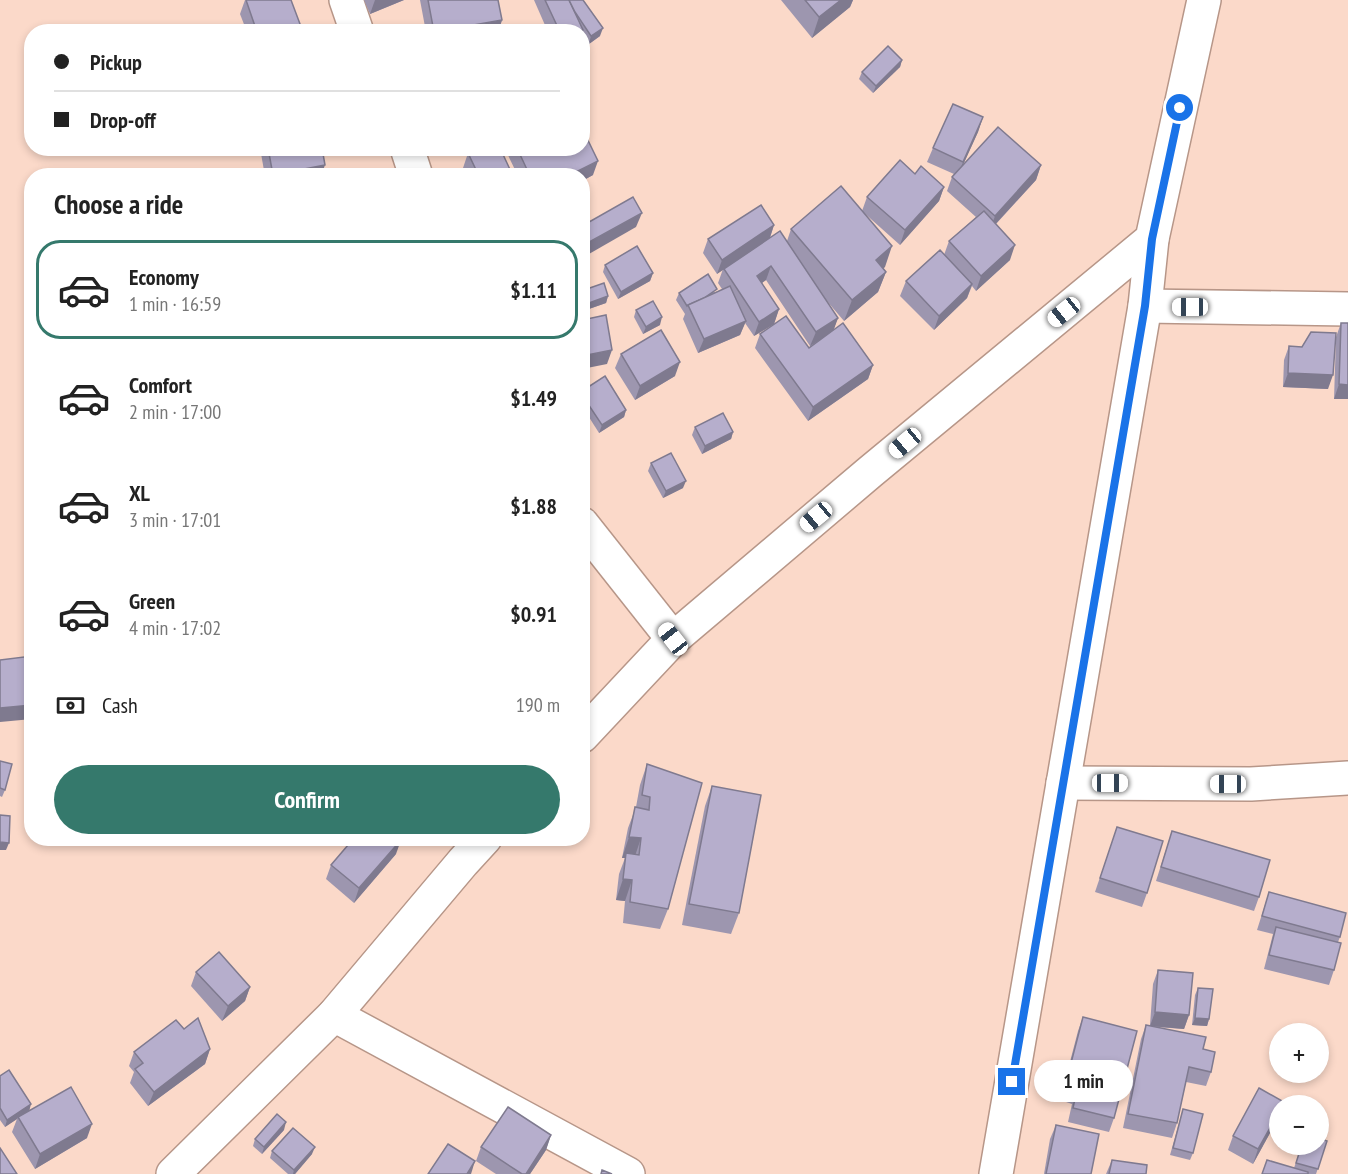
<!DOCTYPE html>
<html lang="en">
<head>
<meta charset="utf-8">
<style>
  :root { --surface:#fff; --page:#f6f6f6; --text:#222; --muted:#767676; --line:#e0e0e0; --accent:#35796c }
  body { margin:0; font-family:"PT Sans Narrow",sans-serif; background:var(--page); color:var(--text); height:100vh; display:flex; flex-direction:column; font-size:22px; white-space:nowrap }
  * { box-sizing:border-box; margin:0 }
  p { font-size:20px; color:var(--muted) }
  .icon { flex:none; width:33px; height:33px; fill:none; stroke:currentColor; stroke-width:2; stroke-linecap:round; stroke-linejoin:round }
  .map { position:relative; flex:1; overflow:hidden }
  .details { position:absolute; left:24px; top:168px; width:566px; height:678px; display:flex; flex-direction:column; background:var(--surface); border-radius:24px; box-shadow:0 3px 9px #0003 }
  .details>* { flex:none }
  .top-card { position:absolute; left:24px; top:24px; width:566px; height:132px; border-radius:24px; box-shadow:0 3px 9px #0003; display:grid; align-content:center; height:132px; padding:0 30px; background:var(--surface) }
  .fabs { position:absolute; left:1269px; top:1023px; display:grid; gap:12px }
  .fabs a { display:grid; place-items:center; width:60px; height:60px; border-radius:50%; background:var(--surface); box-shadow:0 3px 9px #0003; font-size:30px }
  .end { position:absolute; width:27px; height:27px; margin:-14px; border:8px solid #1a73e8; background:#fff; box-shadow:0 0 0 3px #fff }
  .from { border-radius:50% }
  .bubble { position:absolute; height:42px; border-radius:21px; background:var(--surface); box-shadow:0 3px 9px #0003; font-size:20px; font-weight:700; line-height:42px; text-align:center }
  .car { position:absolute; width:18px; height:36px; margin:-18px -9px; border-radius:8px; box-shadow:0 0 4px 2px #0007; background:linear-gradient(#fff 24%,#345 0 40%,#fff 0 76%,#345 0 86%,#fff 0) }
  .top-card b { display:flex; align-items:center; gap:21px; height:57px; font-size:22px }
  .top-card b+b { border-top:2px solid var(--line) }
  .top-card i { width:15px; height:15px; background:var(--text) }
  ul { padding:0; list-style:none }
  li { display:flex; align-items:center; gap:18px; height:99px; margin:0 12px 9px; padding:0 18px; border:3px solid transparent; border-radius:24px }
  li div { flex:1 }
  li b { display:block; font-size:22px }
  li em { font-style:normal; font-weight:700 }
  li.active { border-color:var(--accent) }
  li>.icon { width:54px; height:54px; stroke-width:1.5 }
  h2 { padding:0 30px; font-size:27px; line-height:72px }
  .pay { display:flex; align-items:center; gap:15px; height:66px; padding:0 30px; font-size:22px }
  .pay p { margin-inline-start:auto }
  .action { display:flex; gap:12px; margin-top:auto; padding:12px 30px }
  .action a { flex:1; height:69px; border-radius:36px; background:var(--accent); color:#fff; font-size:24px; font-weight:700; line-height:69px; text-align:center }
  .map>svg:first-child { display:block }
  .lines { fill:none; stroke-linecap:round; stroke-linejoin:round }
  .minor-casing { stroke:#b79688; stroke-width:36 }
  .tertiary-casing { stroke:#b79688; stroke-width:36 }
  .minor { stroke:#fff; stroke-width:33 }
  .tertiary { stroke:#fff; stroke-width:33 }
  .wall { fill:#9d96af }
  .shaded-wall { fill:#7f7a8f }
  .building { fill:#b6aecc; stroke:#7f7a8f; stroke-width:1.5 }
  .route { stroke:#1a73e8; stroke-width:8 }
</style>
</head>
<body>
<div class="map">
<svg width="1348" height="1174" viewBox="0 0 1348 1174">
  <rect width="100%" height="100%" fill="#fbd9c9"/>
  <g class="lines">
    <defs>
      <g id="minor">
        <polyline points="346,0 357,32"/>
        <polyline points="407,148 416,176"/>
        <polyline points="1145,306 1348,309"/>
        <polyline points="582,524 673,639"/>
        <polyline points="1063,783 1251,784 1348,778"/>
        <polyline points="334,1015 628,1174"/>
        <polyline points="996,1174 1145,306 1152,239"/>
      </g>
      <g id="tertiary">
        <polyline points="582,736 673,639 870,472 1152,239 1204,0"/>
        <polyline points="173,1174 334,1015 463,862 485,838"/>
      </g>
    </defs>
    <use href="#minor" class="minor-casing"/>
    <use href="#tertiary" class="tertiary-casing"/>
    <use href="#minor" class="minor"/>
    <use href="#tertiary" class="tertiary"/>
  </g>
  <g class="wall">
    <polygon points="245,0 303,32 247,32 240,14"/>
    <polygon points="364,0 404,0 370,14"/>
    <polygon points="420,0 498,0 502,20 498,32 426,32"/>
    <polygon points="534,0 583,0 600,36 589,44 582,34 582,32 548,32"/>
    <polygon points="781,0 853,0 850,7 812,38"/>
    <polygon points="902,60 900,67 873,93 859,79 862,72"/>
    <polygon points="983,117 978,132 963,165 1041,165 1036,180 996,224 1010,260 976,291 972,286 967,298 934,330 900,296 906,281 944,255 949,241 976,217 947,191 952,177 954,174 927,162 933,148"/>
    <polygon points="260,148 322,148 321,176 265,176"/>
    <polygon points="507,148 582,148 593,175 582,181 582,176 518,176 506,151"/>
    <polygon points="468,153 513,176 466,176 463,168"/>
    <polygon points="915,174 944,187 939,201 900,245 863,212 885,267 883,268 886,272 878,292 844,321 826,300 838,318 833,330 873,365 868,379 808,421 755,348 760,334 809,348 810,346 766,280 762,283 779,309 774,324 754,336 745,323 740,335 698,353 683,319 685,314 676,300 679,293 716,292 722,289 718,283 723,269 717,274 703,253 708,239 774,225 770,238 787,241 791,229 862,211 867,197"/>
    <polygon points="605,265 653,273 650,281 618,299 603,272"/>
    <polygon points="584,290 608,296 606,303 586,310 582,298"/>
    <polygon points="636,310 660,325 643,334 634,317"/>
    <polygon points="1341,323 1348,323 1348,399 1334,399 1336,337"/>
    <polygon points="1289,346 1302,347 1328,389 1283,387 1284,360"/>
    <polygon points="621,354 675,376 635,400 615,368"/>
    <polygon points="582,391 626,410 624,417 599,433 582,406"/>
    <polygon points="695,427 733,432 731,439 702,454 692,435"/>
    <polygon points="651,463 683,488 663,498 648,471"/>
    <polygon points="0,761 5,790 2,797 0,796"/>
    <polygon points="647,764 668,909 660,929 623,923 625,901 616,900 619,874 625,858 622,858 628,828 636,807 640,785"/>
    <polygon points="712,786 739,913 731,934 682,925 705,806"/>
    <polygon points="1117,827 1147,893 1142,907 1095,892"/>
    <polygon points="1172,831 1259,897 1254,911 1156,881"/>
    <polygon points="396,854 354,903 326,879 331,865"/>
    <polygon points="1269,892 1340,937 1338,942 1334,970 1329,985 1264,969 1273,934 1257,930"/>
    <polygon points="1158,970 1189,1015 1184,1029 1156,1027 1203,1049 1211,1072 1206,1086 1186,1082 1177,1123 1172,1138 1123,1128 1141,1039 1146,1025 1150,1025 1153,984"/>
    <polygon points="196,972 250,987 245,1001 222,1021 191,986"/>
    <polygon points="1198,988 1209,1019 1207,1026 1192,1025 1195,995"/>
    <polygon points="1083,1017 1114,1118 1109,1132 1068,1122 1072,1104 1060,1100 1078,1031"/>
    <polygon points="184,1029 210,1049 205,1064 148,1106 130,1083 134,1072 129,1066 134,1052"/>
    <polygon points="0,1076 29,1111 87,1138 35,1169 12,1132 17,1119 5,1127 0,1120"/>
    <polygon points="1284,1102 1283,1106 1280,1106 1279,1116 1253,1164 1228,1150 1233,1136"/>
    <polygon points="1183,1109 1193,1153 1190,1160 1170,1155"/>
    <polygon points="1056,1125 1091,1174 1044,1174 1050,1139"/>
    <polygon points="284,1130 262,1154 253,1146 255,1139"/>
    <polygon points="551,1135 546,1150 530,1174 496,1174 476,1161 481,1147"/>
    <polygon points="1327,1141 1316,1174 1262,1174 1294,1168 1302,1144"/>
    <polygon points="272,1151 312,1154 295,1174 288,1174 270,1158"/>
    <polygon points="1112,1160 1146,1174 1106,1174"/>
  </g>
  <g class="shaded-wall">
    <polygon points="375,0 404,0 370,14"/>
    <polygon points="841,0 853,0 850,7 812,38 819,17"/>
    <polygon points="502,20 498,32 438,32"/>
    <polygon points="603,28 600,36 589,44 591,36"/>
    <polygon points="902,60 900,67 873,93 876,86"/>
    <polygon points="983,117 978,132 958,176 963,162"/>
    <polygon points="327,148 362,148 326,153"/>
    <polygon points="598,161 593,175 582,181 582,176 568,176"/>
    <polygon points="325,165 321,176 273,176"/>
    <polygon points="1041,165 1036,180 990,230 995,216"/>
    <polygon points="944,187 939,201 900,245 905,230"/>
    <polygon points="642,213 636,227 582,258 582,246"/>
    <polygon points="774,225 769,240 717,274 722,260"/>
    <polygon points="1015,245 1010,260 976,291 981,276"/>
    <polygon points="892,246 885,267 868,280 876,260"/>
    <polygon points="771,266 766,280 752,290 757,276"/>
    <polygon points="886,272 878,292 844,321 852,300"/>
    <polygon points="653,273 650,281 618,299 621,292"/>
    <polygon points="972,284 967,298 934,330 939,316"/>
    <polygon points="608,296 606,303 586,310 589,303"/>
    <polygon points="779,309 774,324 754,336 759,322"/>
    <polygon points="662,317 660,325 643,334 646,327"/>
    <polygon points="838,318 833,332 810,346 816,332"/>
    <polygon points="746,321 740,335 698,353 704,339"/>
    <polygon points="612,350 607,364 582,369 582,356"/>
    <polygon points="680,362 675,376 635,400 640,386"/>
    <polygon points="873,365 868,379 808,421 813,407"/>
    <polygon points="1288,373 1333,375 1328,389 1283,387"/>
    <polygon points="1339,384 1348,385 1348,399 1334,399"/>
    <polygon points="626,410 624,417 599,433 602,425"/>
    <polygon points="733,432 731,439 702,454 705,446"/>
    <polygon points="686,481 683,488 663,498 666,491"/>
    <polygon points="32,705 32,719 0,722 0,708"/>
    <polygon points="629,837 641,838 634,859 626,853 625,858 622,858"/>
    <polygon points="401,840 396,854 354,903 359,888"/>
    <polygon points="0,842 9,843 6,850 0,850"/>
    <polygon points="623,879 632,880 625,901 616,900"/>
    <polygon points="250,987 245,1001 222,1021 228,1006"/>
    <polygon points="1155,1012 1189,1015 1184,1029 1150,1026"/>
    <polygon points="1195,1018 1209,1019 1207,1026 1192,1025"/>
    <polygon points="210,1049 205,1064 148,1106 154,1092"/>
    <polygon points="31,1104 29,1112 18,1117 17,1119 5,1127 7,1120"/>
    <polygon points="1280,1110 1280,1115 1253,1164 1258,1149"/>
    <polygon points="286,1122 284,1130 262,1154 264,1147"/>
    <polygon points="92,1124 87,1138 35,1169 40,1154"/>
    <polygon points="551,1135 546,1150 530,1174 526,1174"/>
    <polygon points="315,1147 312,1154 295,1174 293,1174 294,1170"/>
    <polygon points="475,1161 471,1174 467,1174"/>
  </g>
  <g class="building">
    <polygon points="246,0 291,0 303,32 257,32"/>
    <polygon points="428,0 498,0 502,20 434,32"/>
    <polygon points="545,0 569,0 583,30 579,32 560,32"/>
    <polygon points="569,0 583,0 603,28 591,36 575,12"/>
    <polygon points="805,0 841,0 819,17"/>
    <polygon points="490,25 493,32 477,32"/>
    <polygon points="888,46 902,60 876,86 862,72"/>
    <polygon points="953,104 983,117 963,162 933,148"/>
    <polygon points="998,127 1041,165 995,216 952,177"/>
    <polygon points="582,128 598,161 568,176 530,176 517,148 582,148"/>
    <polygon points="268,148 322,148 325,165 273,175"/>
    <polygon points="477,148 500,148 513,176 479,176 468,153"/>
    <polygon points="900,160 915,174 921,166 944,187 905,230 867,197"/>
    <polygon points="841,186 892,246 876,260 886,272 852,300 791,229"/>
    <polygon points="633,197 642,213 582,246 582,226"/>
    <polygon points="761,205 774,225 722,260 708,239"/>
    <polygon points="984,211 1015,245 981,276 949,241"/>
    <polygon points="780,231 838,318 816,332 771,266 757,276 779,309 759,322 724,269"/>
    <polygon points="637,246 653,273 621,292 605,265"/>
    <polygon points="940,250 972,284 939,316 906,281"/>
    <polygon points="708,274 717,289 704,298 688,305 687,306 679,293"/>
    <polygon points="604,283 608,296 589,303 584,290"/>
    <polygon points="730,286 746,321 704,339 688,305"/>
    <polygon points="653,301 662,317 646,327 636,310"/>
    <polygon points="606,315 612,350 582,356 582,320"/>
    <polygon points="786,316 809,348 843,323 873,365 813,407 760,334"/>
    <polygon points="1341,323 1348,323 1348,385 1339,384"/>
    <polygon points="661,330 680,362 640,386 621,354"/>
    <polygon points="1311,332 1336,333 1333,375 1288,373 1289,346 1302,347"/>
    <polygon points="605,376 626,410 602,425 582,395 582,391"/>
    <polygon points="723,413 733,432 705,446 695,427"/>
    <polygon points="671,453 686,481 666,491 651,463"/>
    <polygon points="32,656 32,705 0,708 0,660"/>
    <polygon points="0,761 12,764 5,790 0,788"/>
    <polygon points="647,764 702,783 668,909 630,902 632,880 623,879 626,853 639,855 641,838 629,837 635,807 649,810 650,797 642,795"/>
    <polygon points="712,786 761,795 739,913 689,904"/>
    <polygon points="0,815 10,816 9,843 0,842"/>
    <polygon points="1117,827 1163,841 1147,893 1100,878"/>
    <polygon points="1172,831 1270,860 1259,897 1161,867"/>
    <polygon points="354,838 400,838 401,840 359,888 331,865"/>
    <polygon points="1269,892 1346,913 1340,937 1262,916"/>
    <polygon points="1276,927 1341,943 1334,970 1269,955"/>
    <polygon points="219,952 250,987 228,1006 196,972"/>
    <polygon points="1158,970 1193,973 1189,1015 1155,1012"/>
    <polygon points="1198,988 1213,989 1209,1019 1195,1018"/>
    <polygon points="1083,1017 1137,1031 1114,1118 1073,1108 1077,1089 1065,1086"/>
    <polygon points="198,1018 210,1049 154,1092 135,1069 143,1063 134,1052 176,1020 184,1029"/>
    <polygon points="1146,1025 1206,1037 1203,1049 1215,1052 1211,1072 1189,1067 1177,1123 1128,1114"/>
    <polygon points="9,1070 31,1104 7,1120 0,1108 0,1076"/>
    <polygon points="71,1087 92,1124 40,1154 18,1117"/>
    <polygon points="1259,1088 1284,1102 1282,1106 1280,1106 1280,1110 1258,1149 1233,1136"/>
    <polygon points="508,1107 551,1135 526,1174 522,1174 481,1147"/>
    <polygon points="1183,1109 1203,1114 1193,1153 1173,1148"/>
    <polygon points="277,1114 286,1122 264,1147 255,1139"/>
    <polygon points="1056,1125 1099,1134 1091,1174 1046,1174"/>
    <polygon points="293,1128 315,1147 294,1170 272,1151"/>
    <polygon points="1318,1138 1327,1141 1318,1169 1296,1163 1302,1144 1318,1144"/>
    <polygon points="448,1144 475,1161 467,1174 428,1174"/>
    <polygon points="0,1148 17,1174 0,1174"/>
    <polygon points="1112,1160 1147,1165 1146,1174 1109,1174"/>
    <polygon points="1267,1160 1308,1172 1308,1174 1262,1174"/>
    <polygon points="602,1170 612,1174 601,1174"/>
  </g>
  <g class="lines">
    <polyline class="route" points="1012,1082 1145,306 1152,239 1180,108"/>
  </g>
</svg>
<div class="fabs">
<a>+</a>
<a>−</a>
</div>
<i class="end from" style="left:1180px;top:108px"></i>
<i class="end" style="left:1012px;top:1082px"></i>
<div class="bubble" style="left:1034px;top:1060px;width:99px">1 min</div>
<i class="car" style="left:1190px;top:307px;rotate:270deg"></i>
<i class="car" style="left:1064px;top:312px;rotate:231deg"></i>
<i class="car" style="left:905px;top:443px;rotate:230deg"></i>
<i class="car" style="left:816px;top:517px;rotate:230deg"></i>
<i class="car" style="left:673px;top:639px;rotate:322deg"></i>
<i class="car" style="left:1110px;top:783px;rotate:90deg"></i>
<i class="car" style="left:1228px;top:784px;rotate:270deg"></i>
<div class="top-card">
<b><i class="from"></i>Pickup</b>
<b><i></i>Drop-off</b>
</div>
<section class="details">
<h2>Choose a ride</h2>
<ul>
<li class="active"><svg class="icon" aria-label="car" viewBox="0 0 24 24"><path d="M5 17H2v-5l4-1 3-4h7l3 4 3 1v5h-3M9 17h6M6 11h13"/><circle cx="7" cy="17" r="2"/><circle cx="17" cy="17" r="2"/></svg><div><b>Economy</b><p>1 min · 16:59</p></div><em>$1.11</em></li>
<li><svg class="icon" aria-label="car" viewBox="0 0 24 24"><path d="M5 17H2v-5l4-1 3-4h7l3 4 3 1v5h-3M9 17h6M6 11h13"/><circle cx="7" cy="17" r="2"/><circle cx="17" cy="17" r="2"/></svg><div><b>Comfort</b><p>2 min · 17:00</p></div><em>$1.49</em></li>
<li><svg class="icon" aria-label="car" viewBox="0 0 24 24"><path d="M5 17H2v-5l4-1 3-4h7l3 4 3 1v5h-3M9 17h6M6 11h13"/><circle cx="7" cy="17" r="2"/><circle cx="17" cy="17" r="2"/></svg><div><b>XL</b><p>3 min · 17:01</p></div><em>$1.88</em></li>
<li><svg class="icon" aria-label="car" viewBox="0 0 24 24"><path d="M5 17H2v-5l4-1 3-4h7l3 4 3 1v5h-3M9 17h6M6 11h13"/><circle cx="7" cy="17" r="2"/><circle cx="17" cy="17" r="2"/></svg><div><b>Green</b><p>4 min · 17:02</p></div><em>$0.91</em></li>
</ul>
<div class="pay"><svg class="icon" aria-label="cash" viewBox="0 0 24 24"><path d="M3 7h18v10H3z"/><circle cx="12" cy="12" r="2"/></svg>Cash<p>190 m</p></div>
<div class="action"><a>Confirm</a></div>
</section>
</div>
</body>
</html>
